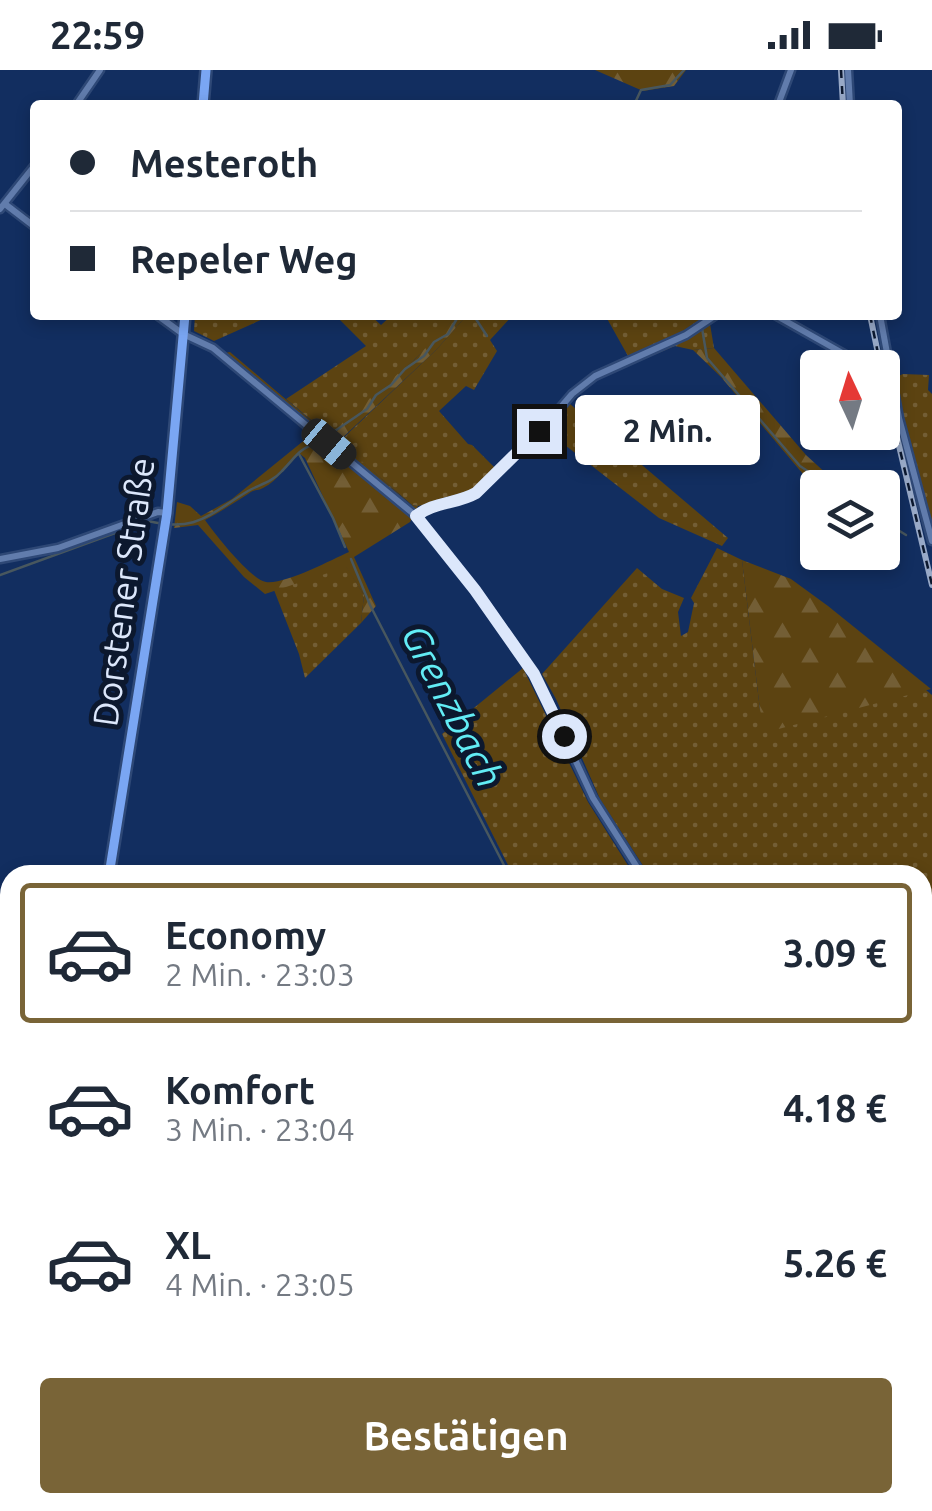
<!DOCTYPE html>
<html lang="de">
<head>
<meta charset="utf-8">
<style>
  :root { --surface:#fff; --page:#f2f2f3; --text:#1f2937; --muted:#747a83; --line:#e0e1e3; --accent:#796437 }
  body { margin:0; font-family:Ubuntu,sans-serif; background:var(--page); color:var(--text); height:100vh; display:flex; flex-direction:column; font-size:38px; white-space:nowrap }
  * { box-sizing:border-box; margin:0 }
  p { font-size:32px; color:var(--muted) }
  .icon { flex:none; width:55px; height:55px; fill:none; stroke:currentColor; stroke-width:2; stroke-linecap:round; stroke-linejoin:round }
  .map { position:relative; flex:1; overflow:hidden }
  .drawer { position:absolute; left:0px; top:795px; width:932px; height:648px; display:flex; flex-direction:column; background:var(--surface); border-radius:30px 30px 0 0; box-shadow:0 5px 15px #0003 }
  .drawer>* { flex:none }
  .top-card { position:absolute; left:30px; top:30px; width:872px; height:220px; border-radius:10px; box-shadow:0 5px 15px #0003; display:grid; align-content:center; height:220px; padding:0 40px; background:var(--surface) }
  .needle { width:65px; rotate:356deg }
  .buttons { position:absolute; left:800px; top:280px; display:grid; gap:20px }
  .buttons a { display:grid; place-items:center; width:100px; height:100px; border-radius:10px; background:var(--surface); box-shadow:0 5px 15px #0003; font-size:50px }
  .end { position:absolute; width:45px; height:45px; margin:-22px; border:12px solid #dce7fb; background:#111; box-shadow:0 0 0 5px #111 }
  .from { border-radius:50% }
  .bubble { position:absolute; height:70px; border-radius:10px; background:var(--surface); box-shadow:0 5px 15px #0003; font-size:32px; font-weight:700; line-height:70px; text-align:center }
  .car { position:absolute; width:30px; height:60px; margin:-30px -15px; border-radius:12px; box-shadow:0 0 8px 2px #0007; background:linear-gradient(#222 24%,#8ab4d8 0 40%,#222 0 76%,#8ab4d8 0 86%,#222 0) }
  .top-card b { display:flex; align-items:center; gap:35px; height:95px; font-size:38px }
  .top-card b+b { border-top:2px solid var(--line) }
  .top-card i { width:25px; height:25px; background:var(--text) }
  ul { padding:18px 0 0; list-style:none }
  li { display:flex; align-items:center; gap:30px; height:140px; margin:0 20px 15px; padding:0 20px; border:5px solid transparent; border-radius:10px }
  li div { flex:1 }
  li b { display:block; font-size:38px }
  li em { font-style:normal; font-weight:700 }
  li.on { border-color:var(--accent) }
  li>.icon { width:90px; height:90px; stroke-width:1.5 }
  .button { display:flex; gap:20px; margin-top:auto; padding:20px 40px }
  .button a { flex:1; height:115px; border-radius:10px; background:var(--accent); color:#fff; font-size:40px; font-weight:700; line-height:115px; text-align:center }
  .status { display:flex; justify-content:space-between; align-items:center; height:70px; padding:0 50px; background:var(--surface); direction:ltr }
  .status svg { height:28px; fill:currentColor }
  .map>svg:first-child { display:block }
  .grass { fill:url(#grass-dots) }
  .forest { fill:url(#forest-firs); fill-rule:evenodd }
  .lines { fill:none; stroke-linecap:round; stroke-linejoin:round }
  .stream { stroke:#48575e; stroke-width:2.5 }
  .minor-casing { stroke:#2e4876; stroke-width:11 }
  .tertiary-casing { stroke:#2e4876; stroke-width:12 }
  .secondary-casing { stroke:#2e4876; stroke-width:14 }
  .minor { stroke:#617cac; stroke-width:6 }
  .tertiary { stroke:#617cac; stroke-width:8 }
  .secondary { stroke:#7aa6f3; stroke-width:9 }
  .rail-casing { stroke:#98a9c7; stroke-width:6 }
  .rail { stroke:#0c182e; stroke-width:2.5; stroke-dasharray:8; stroke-linecap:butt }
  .route { stroke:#dce7fb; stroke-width:12 }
  .labels { text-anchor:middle; stroke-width:10; stroke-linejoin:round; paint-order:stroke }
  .street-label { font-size:35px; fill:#dce7fb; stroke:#0c182e }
  .water-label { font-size:38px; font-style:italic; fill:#62ecf5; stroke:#0c182e }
</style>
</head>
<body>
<div class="status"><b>22:59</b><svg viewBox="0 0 49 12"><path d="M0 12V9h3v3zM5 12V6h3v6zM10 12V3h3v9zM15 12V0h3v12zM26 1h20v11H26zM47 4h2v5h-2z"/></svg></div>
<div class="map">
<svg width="932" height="1441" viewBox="0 0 932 1441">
  <defs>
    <pattern id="grass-dots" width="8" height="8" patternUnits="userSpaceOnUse" patternTransform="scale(2.5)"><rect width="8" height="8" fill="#5c4311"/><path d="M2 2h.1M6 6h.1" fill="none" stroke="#735e35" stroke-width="1.8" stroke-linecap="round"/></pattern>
    <pattern id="forest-firs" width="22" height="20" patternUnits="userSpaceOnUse" patternTransform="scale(2.5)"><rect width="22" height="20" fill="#5c4311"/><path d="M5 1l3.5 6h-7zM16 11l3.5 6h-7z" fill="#735e35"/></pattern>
  </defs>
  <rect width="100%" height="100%" fill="#122e60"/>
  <g class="grass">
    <polygon points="195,245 272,245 214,271 194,261"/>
    <path d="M335 245H370L381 255 392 245H457C420 288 376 325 332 361L323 360 286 329 366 276Z"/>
    <path d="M467 245H513L490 270 497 281 474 320 466 316 439 341 468 374 472 375 496 399C466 429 459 428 418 436L412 435 339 372 437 279Z"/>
    <polygon points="605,245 702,245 704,251 710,254 714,278 693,280 675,276 632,294 630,291 700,260 700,254 684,264 628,286"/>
    <polygon points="903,304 929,305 928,320 932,324 932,460 910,383 894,311 896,307"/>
    <polygon points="570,334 728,468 722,476 659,448 552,365 552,358"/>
    <polygon points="717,478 742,490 760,640 926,620 932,625 932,830 923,819 922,805 649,805 600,729 556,629 542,604 637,498 662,519 684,528 678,542 681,566 688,562 694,533 691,528"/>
    <polygon points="346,496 364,525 361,553 305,608 299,584 274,520"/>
    <polygon points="523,598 588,732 634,805 513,805 442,664"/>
  </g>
  <g class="forest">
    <polygon points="595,0 686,0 674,16 643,21"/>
    <path d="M457 245H467L437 279 339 371 411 435 418 436 410 452 354 487 376 536 361 553 364 525 346 497 265 524 244 507 198 455 174 458 177 432 190 436 201 446 232 429 307 368 306 362 237 302 225 283 230 282 322 360 332 361 415 289ZM300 384 305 388 349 482C331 490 284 515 266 512 250 509 215 464 205 450 220 442 234 433 248 424 256 418 255 422 263 418 279 410 287 394 300 384Z"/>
    <polygon points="714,278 806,385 841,417 822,417 803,404 721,307 693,280"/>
    <polygon points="742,490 791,509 828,536 931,619 767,662 760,640"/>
  </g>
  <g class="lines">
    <g class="stream">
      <polyline points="634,35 641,20 670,15 684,0"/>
      <polyline points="700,245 701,250"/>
      <polyline points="474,246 487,266"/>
      <polyline points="702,258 707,288 800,396 833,418"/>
      <polyline points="329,365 367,339 376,325 391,315 405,299 424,286 434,272 448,264 459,245"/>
      <polyline points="299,384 333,448 345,477"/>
      <polyline points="882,450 906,465"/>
      <polyline points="351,489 370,535 509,805"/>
      <path d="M0 505 148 451C197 463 209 444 248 421 260 414 271 413 282 401 296 387 297 380 318 372"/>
      <polyline points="300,1441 308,1432"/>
    </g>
    <defs>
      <g id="minor">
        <polyline points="848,0 850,35"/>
        <polyline points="76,35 100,0"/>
        <polyline points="778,35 791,0"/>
        <polyline points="5,134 35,157"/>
        <polyline points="0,139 35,95"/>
        <polyline points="157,245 183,264 213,278 416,446 475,520 535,604 593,728 642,805"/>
        <polyline points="775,245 869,298"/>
        <polyline points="880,245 899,348 932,471"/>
        <path d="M416 446C433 432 457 433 476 423L548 352 572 324 595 306 686 265 716 245"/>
        <polyline points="0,489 58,478 158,442 167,443"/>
        <polyline points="901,1432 902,1441"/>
        <polyline points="819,1441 853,1432"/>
      </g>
      <g id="tertiary">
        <polyline points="0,1240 10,1239"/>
        <polyline points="608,1432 622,1441"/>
      </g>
      <g id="secondary">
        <polyline points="203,35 206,0"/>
        <polyline points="109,805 167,443 185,245"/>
        <polyline points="7,1441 10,1423"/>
      </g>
    </defs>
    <use href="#minor" class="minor-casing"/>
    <use href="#tertiary" class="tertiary-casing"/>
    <use href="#secondary" class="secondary-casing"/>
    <use href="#minor" class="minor"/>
    <use href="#tertiary" class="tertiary"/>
    <use href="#secondary" class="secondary"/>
    <defs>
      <g id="rail">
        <polyline points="841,0 843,35"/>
        <polyline points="870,245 881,298"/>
        <polyline points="882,304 932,515"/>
      </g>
    </defs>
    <use href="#rail" class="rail-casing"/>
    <use href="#rail" class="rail"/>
  </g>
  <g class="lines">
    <path class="route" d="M539 361 476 423C457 434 433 432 416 446L475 520 534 604 564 666"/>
  </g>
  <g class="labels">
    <g class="street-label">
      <text transform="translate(124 522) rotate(-82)" y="12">Dorstener Straße</text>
    </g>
    <g class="water-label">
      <text transform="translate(452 636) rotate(63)" y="13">Grenzbach</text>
    </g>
  </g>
</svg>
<div class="buttons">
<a><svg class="needle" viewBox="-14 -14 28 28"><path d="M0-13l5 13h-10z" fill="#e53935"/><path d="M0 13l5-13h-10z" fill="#747a83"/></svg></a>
<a><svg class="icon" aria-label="layers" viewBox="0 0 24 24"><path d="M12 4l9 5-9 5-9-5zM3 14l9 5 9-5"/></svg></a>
</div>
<i class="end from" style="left:564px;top:666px"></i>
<i class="end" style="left:539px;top:361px"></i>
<div class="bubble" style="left:575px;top:325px;width:185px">2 Min.</div>
<i class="car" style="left:329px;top:374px;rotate:130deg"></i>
<div class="top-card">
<b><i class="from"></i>Mesteroth</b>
<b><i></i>Repeler Weg</b>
</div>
<section class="drawer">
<ul>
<li class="on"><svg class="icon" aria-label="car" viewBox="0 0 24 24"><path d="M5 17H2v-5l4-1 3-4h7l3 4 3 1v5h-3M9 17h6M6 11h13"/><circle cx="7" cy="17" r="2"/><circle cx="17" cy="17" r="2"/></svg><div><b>Economy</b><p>2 Min. · 23:03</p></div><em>3.09 €</em></li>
<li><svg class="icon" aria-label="car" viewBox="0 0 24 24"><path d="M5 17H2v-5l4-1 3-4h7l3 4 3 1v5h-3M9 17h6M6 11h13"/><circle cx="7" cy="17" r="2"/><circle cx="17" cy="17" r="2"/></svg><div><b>Komfort</b><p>3 Min. · 23:04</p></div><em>4.18 €</em></li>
<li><svg class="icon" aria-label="car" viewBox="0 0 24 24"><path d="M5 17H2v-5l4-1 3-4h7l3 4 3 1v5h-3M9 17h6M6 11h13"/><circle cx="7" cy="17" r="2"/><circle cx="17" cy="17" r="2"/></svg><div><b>XL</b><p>4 Min. · 23:05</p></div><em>5.26 €</em></li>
</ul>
<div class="button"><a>Bestätigen</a></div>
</section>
</div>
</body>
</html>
